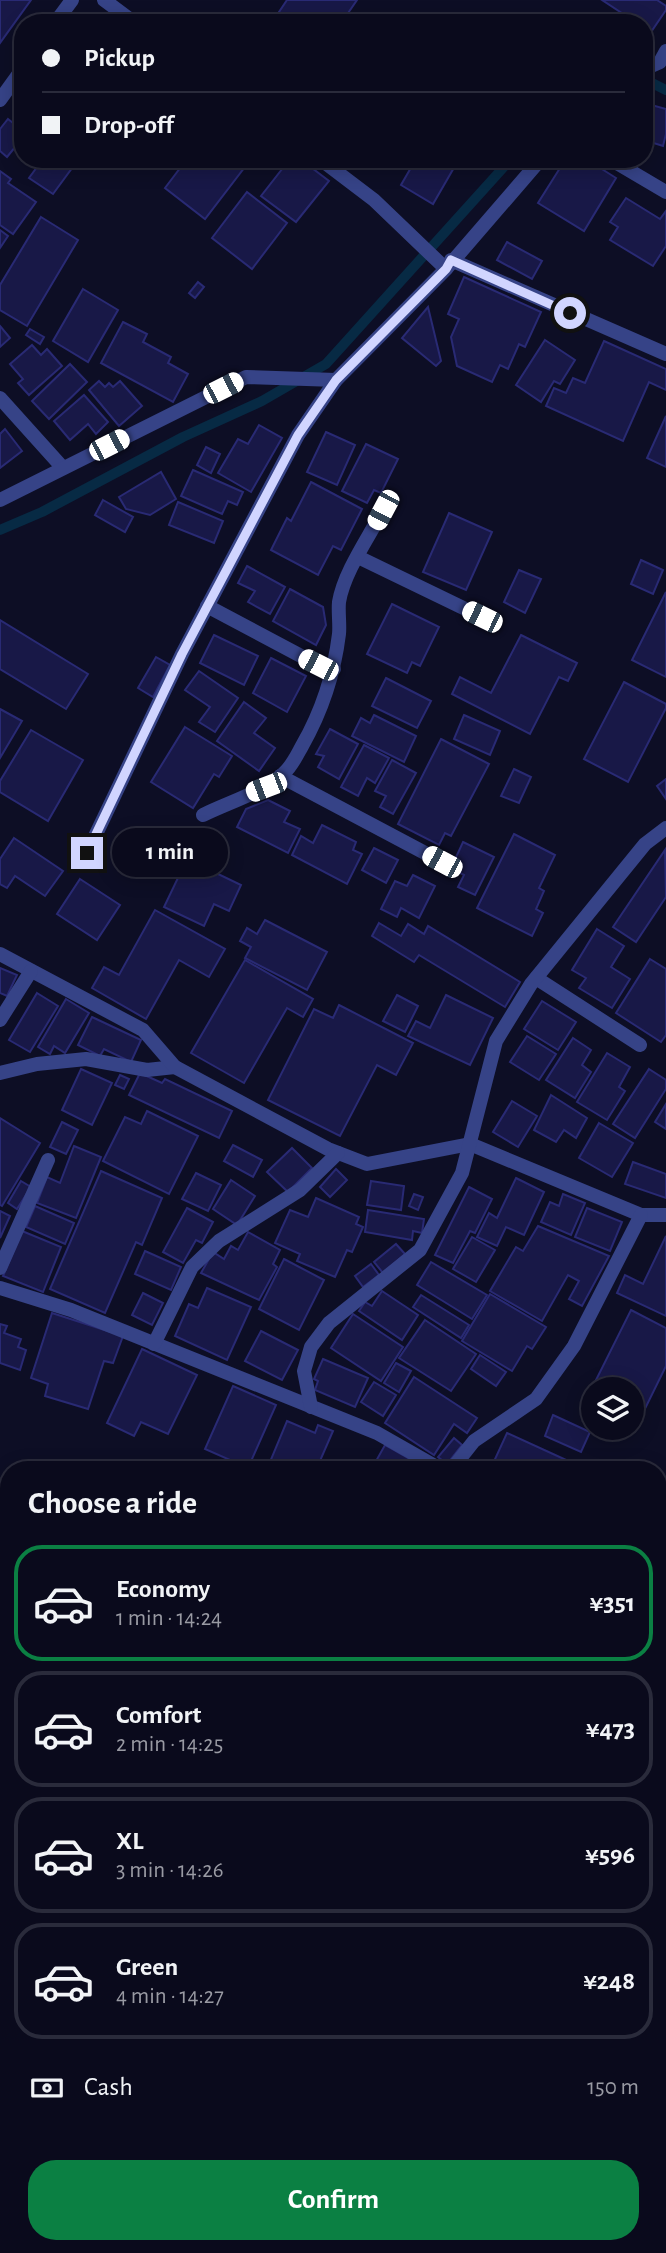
<!DOCTYPE html>
<html lang="en">
<head>
<meta charset="utf-8">
<style>
  :root { --surface:#0a0a1c; --page:#181829; --text:#f1f3f6; --muted:#999aa3; --line:#2a2b3b; --accent:#0b8043 }
  body { margin:0; font-family:"Alegreya Sans",sans-serif; background:var(--page); color:var(--text); height:100vh; display:flex; flex-direction:column; font-size:26px; white-space:nowrap }
  * { box-sizing:border-box; margin:0 }
  p { font-size:23px; color:var(--muted) }
  .icon { flex:none; width:38px; height:38px; fill:none; stroke:currentColor; stroke-width:2; stroke-linecap:round; stroke-linejoin:round }
  .map { position:relative; flex:1; overflow:hidden }
  .sheet { position:absolute; left:0px; top:1461px; width:667px; height:793px; display:flex; flex-direction:column; background:var(--surface); border-radius:28px 28px 0 0; box-shadow:0 4px 18px #0003,0 0 0 2px var(--line) }
  .sheet>* { flex:none }
  .hud { position:absolute; left:14px; top:14px; width:639px; height:154px; border-radius:28px; box-shadow:0 4px 18px #0003,0 0 0 2px var(--line); display:grid; align-content:center; height:154px; padding:0 28px; background:var(--surface) }
  .controls { position:absolute; left:581px; top:1377px; display:grid; gap:14px }
  .controls a { display:grid; place-items:center; width:63px; height:63px; border-radius:50%; background:var(--surface); box-shadow:0 4px 18px #0003,0 0 0 2px var(--line); font-size:35px }
  .end { position:absolute; width:32px; height:32px; margin:-16px; border:9px solid #d1d5ff; background:#111; box-shadow:0 0 0 4px #111 }
  .from { border-radius:50% }
  .bubble { position:absolute; height:49px; border-radius:24px; background:var(--surface); box-shadow:0 4px 18px #0003,0 0 0 2px var(--line); font-size:23px; font-weight:700; line-height:49px; text-align:center }
  .car { position:absolute; width:21px; height:42px; margin:-21px -10px; border-radius:9px; box-shadow:0 0 5px 2px #0007; background:linear-gradient(#fff 24%,#345 0 40%,#fff 0 76%,#345 0 86%,#fff 0) }
  .hud b { display:flex; align-items:center; gap:24px; height:66px; font-size:26px }
  .hud b+b { border-top:2px solid var(--line) }
  .hud i { width:18px; height:18px; background:var(--text) }
  ul { padding:0; list-style:none }
  li { display:flex; align-items:center; gap:21px; height:116px; margin:0 14px 10px; padding:0 14px; border:4px solid var(--line); border-radius:28px }
  li div { flex:1 }
  li b { display:block; font-size:26px }
  li em { font-style:normal; font-weight:700 }
  li.on { border-color:var(--accent) }
  li>.icon { width:63px; height:63px; stroke-width:1.5 }
  h2 { padding:0 28px; font-size:32px; line-height:84px }
  .pay { display:flex; align-items:center; gap:18px; height:77px; padding:0 28px; font-size:26px }
  .pay p { margin-inline-start:auto }
  .cta { display:flex; gap:14px; margin-top:auto; padding:14px 28px }
  .cta a { flex:1; height:80px; border-radius:28px; background:var(--accent); color:#fff; font-size:28px; font-weight:700; line-height:80px; text-align:center }
  .map>svg:first-child { display:block }
  .green { fill:#102f28 }
  .water { fill:#072a44 }
  .lines { fill:none; stroke-linecap:round; stroke-linejoin:round }
  .stream { stroke:#072a44; stroke-width:10 }
  .building { fill:#181847; stroke:#292a74; stroke-width:2 }
  .lane { stroke:#364387; stroke-width:14 }
  .street { stroke:#364387; stroke-width:14 }
  .route { stroke:#d1d5ff; stroke-width:9 }
</style>
</head>
<body>
<div class="map">
<svg width="666" height="2253" viewBox="0 0 666 2253">
  <rect width="100%" height="100%" fill="#0d0e25"/>
  <polygon class="green" points="658,1989 666,1992 666,2144 658,2140"/>
  <polygon class="water" points="658,1687 666,1691 666,1939 658,1937"/>
  <g class="lines">
    <g class="stream">
      <polyline points="648,81 666,90"/>
      <polyline points="0,530 42,512 183,437 262,401 326,364 511,159"/>
    </g>
  </g>
  <g class="building">
    <polygon points="0,0 31,0 0,43"/>
    <polygon points="287,0 357,0 344,19 339,16 335,23 276,23 273,21"/>
    <polygon points="602,0 657,0 666,6 666,10 651,32 644,27 644,23 637,23"/>
    <polygon points="644,103 666,109 666,134 663,146 644,140"/>
    <polygon points="8,119 23,131 23,152 16,146 7,157 0,151 0,129"/>
    <polygon points="43,159 70,159 75,164 53,194 29,178"/>
    <polygon points="187,159 251,159 205,219 165,188"/>
    <polygon points="290,159 300,159 329,181 296,222 261,196"/>
    <polygon points="416,159 459,159 433,204 401,185"/>
    <polygon points="471,159 485,159 481,166"/>
    <polygon points="586,159 616,178 584,231 538,203 560,168"/>
    <polygon points="0,171 11,179 8,183 36,202 13,234 0,225"/>
    <polygon points="247,192 287,223 252,269 212,238"/>
    <polygon points="626,198 660,219 666,211 666,246 653,266 610,240 618,227 610,222"/>
    <polygon points="41,217 78,240 27,326 0,310 0,285"/>
    <polygon points="0,230 8,236 0,248"/>
    <polygon points="507,242 542,261 532,279 497,260"/>
    <polygon points="464,277 541,312 525,347 519,344 508,369 500,365 492,382 457,366 451,337 459,319 448,314"/>
    <polygon points="198,282 204,287 195,298 189,293"/>
    <polygon points="83,289 118,310 88,362 53,341"/>
    <polygon points="428,307 441,361 436,366 402,338"/>
    <polygon points="123,322 147,334 143,342 171,357 168,363 188,374 173,402 101,363"/>
    <polygon points="0,326 10,338 0,347"/>
    <polygon points="30,329 44,337 40,344 26,335"/>
    <polygon points="545,340 575,360 560,384 554,381 541,402 516,385"/>
    <polygon points="604,341 666,369 666,390 649,382 623,441 546,406 554,388 566,393 573,378 585,383"/>
    <polygon points="32,345 41,355 47,349 62,366 29,395 18,383 23,379 10,364"/>
    <polygon points="70,364 87,382 49,419 32,401"/>
    <polygon points="99,381 105,387 109,383 113,387 120,381 142,406 119,426 89,390"/>
    <polygon points="84,395 108,422 96,434 88,424 70,440 54,421"/>
    <polygon points="666,416 666,467 647,458"/>
    <polygon points="259,425 282,438 251,492 218,473 238,439 248,444"/>
    <polygon points="5,429 22,451 0,468 0,434"/>
    <polygon points="326,432 355,445 337,485 307,472"/>
    <polygon points="366,444 398,459 381,493 374,490 367,503 342,491"/>
    <polygon points="206,447 220,454 211,473 197,465"/>
    <polygon points="193,470 243,492 237,505 228,501 222,514 181,496"/>
    <polygon points="161,472 176,499 150,515 126,509 119,497"/>
    <polygon points="311,482 362,509 341,550 333,546 318,575 271,550 287,518 291,521"/>
    <polygon points="103,500 133,517 125,532 95,515"/>
    <polygon points="178,502 223,521 214,543 169,525"/>
    <polygon points="449,513 492,532 466,590 423,572"/>
    <polygon points="641,560 663,570 653,594 631,584"/>
    <polygon points="247,566 285,587 270,614 248,602 255,591 238,583"/>
    <polygon points="519,570 541,579 525,613 504,602"/>
    <polygon points="290,589 323,607 326,625 316,645 273,621"/>
    <polygon points="666,592 666,677 632,660"/>
    <polygon points="392,604 439,627 420,666 412,662 407,673 367,654"/>
    <polygon points="0,620 88,674 66,709 0,669"/>
    <polygon points="214,635 258,656 244,685 200,663"/>
    <polygon points="521,635 577,663 568,681 559,677 530,734 452,694 460,677 491,693"/>
    <polygon points="156,657 170,665 153,697 138,688"/>
    <polygon points="271,658 306,676 287,712 253,693"/>
    <polygon points="199,671 238,698 215,732 199,722 210,707 185,690"/>
    <polygon points="386,678 431,701 417,728 372,706"/>
    <polygon points="624,682 666,704 666,708 628,782 584,759"/>
    <polygon points="244,702 266,718 254,733 275,748 259,771 217,741"/>
    <polygon points="0,709 22,721 0,758"/>
    <polygon points="374,715 416,736 404,762 352,736 361,718 370,723"/>
    <polygon points="464,715 500,731 490,755 454,739"/>
    <polygon points="185,727 232,756 219,777 214,774 193,808 151,782"/>
    <polygon points="330,729 358,744 339,779 318,767 324,756 316,754"/>
    <polygon points="31,730 83,760 48,821 0,792 0,781"/>
    <polygon points="441,739 489,764 451,836 445,833 439,845 398,824"/>
    <polygon points="364,745 389,758 375,783 367,778 358,796 341,787"/>
    <polygon points="392,760 416,773 393,814 380,807 386,796 375,791"/>
    <polygon points="514,769 531,777 519,803 501,796"/>
    <polygon points="666,779 666,799 657,786"/>
    <polygon points="268,800 290,811 284,822 300,829 288,853 237,827 246,809"/>
    <polygon points="322,825 356,842 353,850 362,854 347,884 292,855 301,836 313,843"/>
    <polygon points="514,834 555,855 539,888 544,891 536,909 543,913 532,936 477,908"/>
    <polygon points="194,835 207,842 201,853 188,846"/>
    <polygon points="14,838 63,871 45,896 15,876 7,888 0,884 0,859"/>
    <polygon points="463,842 494,857 475,895 458,887 464,875 451,868"/>
    <polygon points="374,848 398,860 386,883 362,870"/>
    <polygon points="665,850 666,897 636,942 613,927"/>
    <polygon points="187,859 241,885 229,911 214,904 204,926 164,907"/>
    <polygon points="413,875 435,886 419,918 401,908 397,917 381,909 395,881 407,886"/>
    <polygon points="80,879 120,905 97,940 57,914"/>
    <polygon points="155,910 225,949 209,977 179,960 146,1019 92,988 104,967 119,975"/>
    <polygon points="265,920 327,952 307,990 245,958 251,947 240,941 247,928 257,934"/>
    <polygon points="379,923 401,936 408,924 424,934 428,926 520,982 505,1007 419,955 414,962 372,936"/>
    <polygon points="597,929 624,946 611,967 630,979 612,1008 579,988 586,978 572,970"/>
    <polygon points="650,959 666,969 666,1035 661,1042 616,1013"/>
    <polygon points="245,960 313,999 303,1017 287,1008 244,1083 191,1053"/>
    <polygon points="0,968 17,975 7,996 0,993"/>
    <polygon points="37,993 58,1006 30,1052 9,1040"/>
    <polygon points="397,995 418,1006 405,1032 383,1021"/>
    <polygon points="446,995 493,1018 470,1065 408,1036 416,1021 430,1028"/>
    <polygon points="66,999 89,1013 65,1053 54,1046 50,1054 38,1047"/>
    <polygon points="542,1001 576,1022 558,1050 524,1029"/>
    <polygon points="339,1005 413,1043 396,1075 377,1065 340,1136 268,1100 314,1009 333,1018"/>
    <polygon points="92,1017 141,1040 131,1062 104,1049 100,1056 78,1045"/>
    <polygon points="527,1036 556,1054 539,1080 510,1062"/>
    <polygon points="573,1038 591,1050 582,1065 591,1072 575,1098 546,1080"/>
    <polygon points="607,1053 630,1067 619,1087 625,1091 607,1120 577,1102"/>
    <polygon points="81,1069 112,1083 92,1125 62,1110"/>
    <polygon points="649,1069 666,1080 666,1089 635,1138 613,1124"/>
    <polygon points="140,1073 162,1083 165,1079 232,1111 219,1138 129,1095"/>
    <polygon points="120,1075 129,1079 124,1089 115,1085"/>
    <polygon points="551,1095 587,1118 576,1138 564,1130 556,1142 534,1130"/>
    <polygon points="512,1101 537,1116 518,1147 493,1132"/>
    <polygon points="666,1104 666,1129 655,1122"/>
    <polygon points="147,1111 198,1136 169,1194 103,1161 125,1117 141,1124"/>
    <polygon points="0,1118 40,1143 2,1206 0,1205"/>
    <polygon points="62,1122 78,1130 66,1154 50,1147"/>
    <polygon points="599,1123 633,1143 612,1177 579,1158"/>
    <polygon points="233,1145 262,1160 253,1177 224,1161"/>
    <polygon points="74,1146 101,1157 76,1218 37,1203 47,1177 60,1183"/>
    <polygon points="292,1148 312,1168 288,1192 267,1172"/>
    <polygon points="633,1162 666,1174 666,1198 625,1184"/>
    <polygon points="336,1169 347,1180 330,1197 320,1187"/>
    <polygon points="101,1171 162,1198 142,1245 136,1242 105,1313 50,1289"/>
    <polygon points="196,1173 221,1185 208,1211 182,1199"/>
    <polygon points="516,1178 544,1192 524,1235 506,1227 497,1246 477,1237 489,1213 497,1218"/>
    <polygon points="231,1180 255,1196 237,1225 213,1209"/>
    <polygon points="21,1181 31,1187 17,1209 8,1203"/>
    <polygon points="371,1181 404,1186 401,1210 367,1205"/>
    <polygon points="469,1187 492,1199 475,1233 470,1231 453,1263 435,1255"/>
    <polygon points="414,1194 423,1197 418,1210 409,1206"/>
    <polygon points="563,1194 585,1203 571,1235 541,1222 550,1202 559,1206"/>
    <polygon points="316,1198 359,1217 356,1224 363,1227 352,1252 347,1250 335,1277 297,1261 300,1254 275,1243 290,1210 308,1217"/>
    <polygon points="35,1206 74,1223 65,1244 26,1227"/>
    <polygon points="187,1208 213,1222 202,1243 196,1240 183,1263 163,1252"/>
    <polygon points="587,1208 622,1222 610,1251 575,1237"/>
    <polygon points="368,1210 424,1219 422,1233 413,1231 412,1240 365,1232"/>
    <polygon points="0,1211 10,1216 0,1238"/>
    <polygon points="538,1226 609,1256 582,1306 569,1299 579,1281 568,1275 542,1321 490,1291 516,1247 523,1251"/>
    <polygon points="22,1231 61,1247 43,1292 3,1276"/>
    <polygon points="248,1232 280,1250 273,1264 277,1267 259,1300 201,1273 213,1252 224,1259 231,1246 238,1250"/>
    <polygon points="666,1236 666,1316 617,1293 625,1275 643,1284"/>
    <polygon points="472,1237 495,1250 476,1282 453,1269"/>
    <polygon points="396,1244 405,1254 383,1273 374,1262"/>
    <polygon points="145,1251 181,1267 171,1290 135,1274"/>
    <polygon points="284,1259 324,1280 299,1330 259,1309"/>
    <polygon points="431,1262 487,1295 472,1319 417,1285"/>
    <polygon points="371,1264 379,1275 363,1287 355,1276"/>
    <polygon points="207,1288 251,1307 227,1360 175,1336 189,1304 198,1308"/>
    <polygon points="382,1291 418,1315 402,1340 359,1311 365,1302 372,1306"/>
    <polygon points="143,1293 163,1303 152,1325 132,1315"/>
    <polygon points="490,1294 546,1327 532,1349 527,1346 512,1371 462,1341"/>
    <polygon points="421,1295 469,1325 461,1338 413,1307"/>
    <polygon points="631,1310 666,1328 666,1366 638,1423 632,1420 632,1390 593,1390 593,1401 587,1398"/>
    <polygon points="52,1313 123,1336 113,1363 104,1361 88,1409 45,1396 48,1384 31,1378"/>
    <polygon points="353,1314 403,1347 381,1381 331,1348"/>
    <polygon points="425,1320 476,1354 451,1391 399,1358"/>
    <polygon points="0,1324 7,1326 4,1333 21,1339 18,1347 26,1350 20,1370 0,1363"/>
    <polygon points="261,1331 298,1350 282,1380 245,1361"/>
    <polygon points="142,1349 197,1375 168,1434 141,1422 134,1436 107,1423"/>
    <polygon points="480,1355 506,1372 496,1386 471,1369"/>
    <polygon points="323,1359 368,1378 355,1407 315,1390 318,1381 314,1379"/>
    <polygon points="396,1363 411,1371 399,1392 384,1383"/>
    <polygon points="414,1377 477,1418 467,1433 454,1424 434,1455 385,1423"/>
    <polygon points="374,1382 396,1395 383,1416 361,1402"/>
    <polygon points="233,1386 276,1405 248,1468 205,1449"/>
    <polygon points="553,1415 590,1432 581,1452 545,1436"/>
    <polygon points="287,1421 315,1433 318,1425 333,1431 316,1470 267,1469"/>
    <polygon points="507,1433 588,1470 490,1470"/>
    <polygon points="454,1438 462,1445 447,1464 438,1457"/>
    <polygon points="385,1445 429,1470 371,1470"/>
    <polygon points="7,1680 9,1681 9,1703 0,1700"/>
    <polygon points="1,1708 9,1710 9,1731 0,1729"/>
    <polygon points="0,1779 9,1782 9,1837 1,1860"/>
    <polygon points="0,1901 9,1904 9,1929 0,1926"/>
    <polygon points="9,1936 9,1962 0,1959"/>
    <polygon points="0,1970 9,1974 9,1989 6,1996 0,1993"/>
    <polygon points="0,2093 9,2097 9,2153 0,2172"/>
    <polygon points="658,2194 666,2198 666,2225 658,2242"/>
    <polygon points="666,2235 666,2253 658,2253"/>
    <polygon points="82,2245 132,2245 129,2253 94,2253 81,2248"/>
    <polygon points="167,2245 205,2245 202,2253 180,2253 167,2247"/>
    <polygon points="209,2245 232,2245 241,2249 239,2253 206,2253"/>
    <polygon points="327,2245 359,2245 356,2253 336,2253 326,2249"/>
    <polygon points="367,2245 423,2245 419,2253 364,2253"/>
    <polygon points="431,2245 439,2245 453,2253 427,2253"/>
    <polygon points="633,2245 656,2245 653,2253 643,2253 632,2248"/>
  </g>
  <g class="lines">
    <g class="lane">
      <polyline points="55,23 72,0"/>
      <polyline points="0,100 23,68"/>
      <polyline points="610,159 666,192"/>
      <polyline points="358,557 482,617"/>
      <polyline points="207,606 318,665 334,669"/>
      <polyline points="280,776 442,862"/>
      <path d="M203 815C229 802 264 792 284 773 292 766 297 755 302 746 322 711 334 675 339 634 340 624 338 613 339 602 344 572 369 537 383 510"/>
      <polyline points="536,978 640,1045"/>
      <polyline points="0,1073 37,1064 86,1059 147,1070 175,1067"/>
      <polyline points="0,1268 48,1160"/>
      <polyline points="0,1750 9,1750"/>
    </g>
    <g class="street">
      <polyline points="104,0 135,23"/>
      <polyline points="644,69 660,62 666,51"/>
      <polyline points="320,159 374,200 446,269"/>
      <polyline points="451,260 666,354"/>
      <polyline points="0,398 63,468"/>
      <polyline points="0,500 246,377 336,380"/>
      <polyline points="87,853 182,654 298,435 336,380 446,269 541,159"/>
      <polyline points="0,954 143,1030 175,1067 328,1149 367,1164 470,1144 641,1215 666,1215"/>
      <polyline points="0,1020 31,971"/>
      <polyline points="0,1288 71,1310 377,1433 442,1470"/>
      <polyline points="154,1344 192,1267 219,1241 300,1190 338,1153"/>
      <polyline points="311,1407 304,1371 311,1347 329,1323 420,1250 462,1173 496,1041 531,984 645,844 666,828"/>
      <polyline points="451,1470 474,1441 536,1399 574,1346 641,1215"/>
      <polyline points="0,1888 9,1892"/>
      <polyline points="658,2155 666,2158"/>
      <polyline points="303,2253 306,2245"/>
      <polyline points="615,2253 619,2245"/>
    </g>
  </g>
  <g class="lines">
    <polyline class="route" points="87,853 182,654 298,435 336,380 446,269 451,260 570,313"/>
  </g>
</svg>
<div class="controls">
<a><svg class="icon" aria-label="layers" viewBox="0 0 24 24"><path d="M12 4l9 5-9 5-9-5zM3 14l9 5 9-5"/></svg></a>
</div>
<i class="end from" style="left:570px;top:313px"></i>
<i class="end" style="left:87px;top:853px"></i>
<div class="bubble" style="left:112px;top:828px;width:116px">1 min</div>
<i class="car" style="left:223px;top:388px;rotate:63deg"></i>
<i class="car" style="left:109px;top:445px;rotate:63deg"></i>
<i class="car" style="left:383px;top:510px;rotate:208deg"></i>
<i class="car" style="left:482px;top:617px;rotate:296deg"></i>
<i class="car" style="left:318px;top:665px;rotate:297deg"></i>
<i class="car" style="left:266px;top:787px;rotate:249deg"></i>
<i class="car" style="left:442px;top:862px;rotate:298deg"></i>
<div class="hud">
<b><i class="from"></i>Pickup</b>
<b><i></i>Drop-off</b>
</div>
<section class="sheet">
<h2>Choose a ride</h2>
<ul>
<li class="on"><svg class="icon" aria-label="car" viewBox="0 0 24 24"><path d="M5 17H2v-5l4-1 3-4h7l3 4 3 1v5h-3M9 17h6M6 11h13"/><circle cx="7" cy="17" r="2"/><circle cx="17" cy="17" r="2"/></svg><div><b>Economy</b><p>1 min · 14:24</p></div><em>¥351</em></li>
<li><svg class="icon" aria-label="car" viewBox="0 0 24 24"><path d="M5 17H2v-5l4-1 3-4h7l3 4 3 1v5h-3M9 17h6M6 11h13"/><circle cx="7" cy="17" r="2"/><circle cx="17" cy="17" r="2"/></svg><div><b>Comfort</b><p>2 min · 14:25</p></div><em>¥473</em></li>
<li><svg class="icon" aria-label="car" viewBox="0 0 24 24"><path d="M5 17H2v-5l4-1 3-4h7l3 4 3 1v5h-3M9 17h6M6 11h13"/><circle cx="7" cy="17" r="2"/><circle cx="17" cy="17" r="2"/></svg><div><b>XL</b><p>3 min · 14:26</p></div><em>¥596</em></li>
<li><svg class="icon" aria-label="car" viewBox="0 0 24 24"><path d="M5 17H2v-5l4-1 3-4h7l3 4 3 1v5h-3M9 17h6M6 11h13"/><circle cx="7" cy="17" r="2"/><circle cx="17" cy="17" r="2"/></svg><div><b>Green</b><p>4 min · 14:27</p></div><em>¥248</em></li>
</ul>
<div class="pay"><svg class="icon" aria-label="cash" viewBox="0 0 24 24"><path d="M3 7h18v10H3z"/><circle cx="12" cy="12" r="2"/></svg>Cash<p>150 m</p></div>
<div class="cta"><a>Confirm</a></div>
</section>
</div>
</body>
</html>
